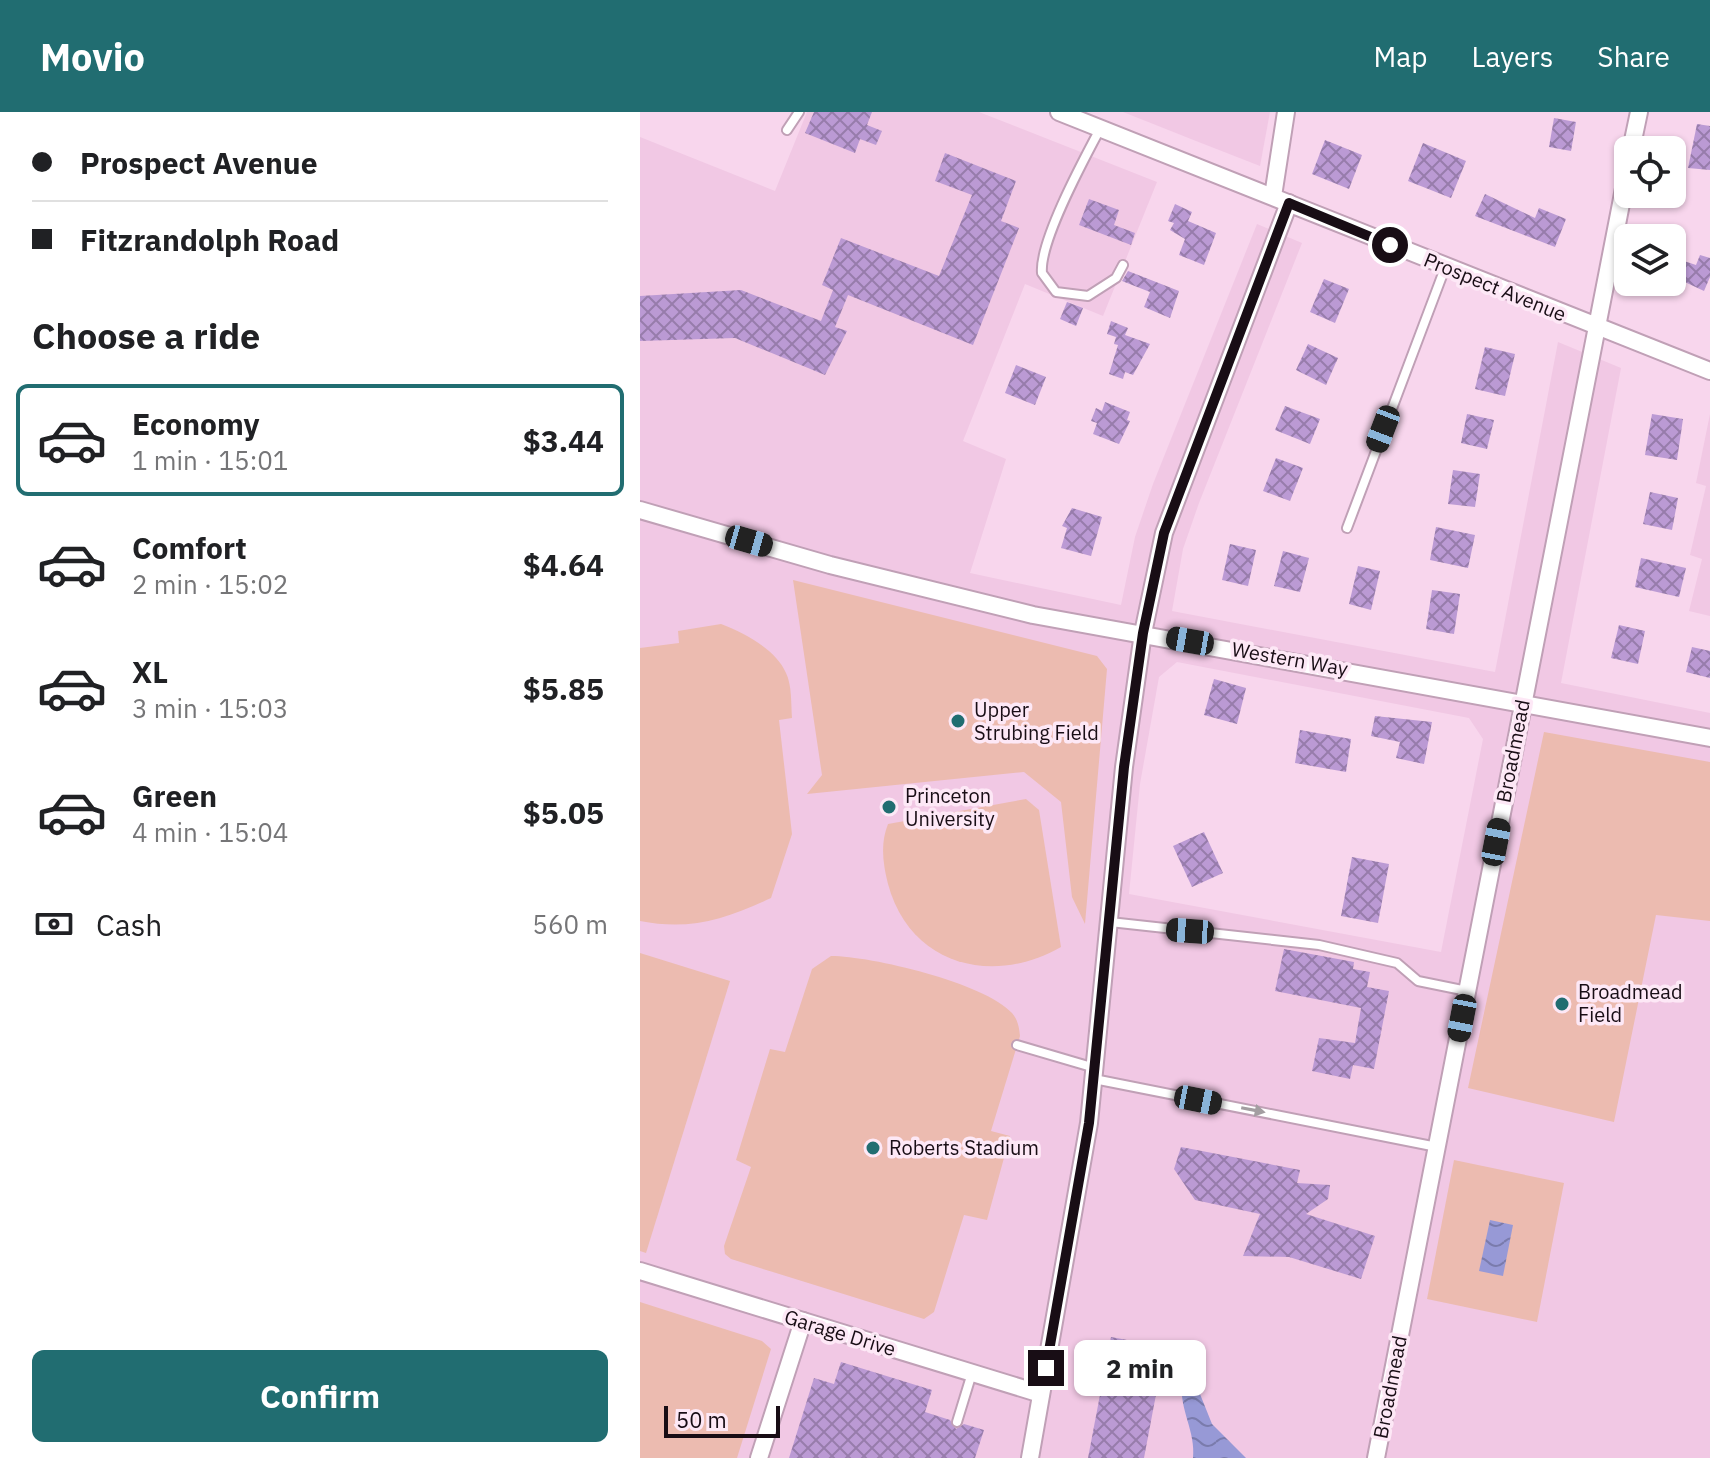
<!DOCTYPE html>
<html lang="en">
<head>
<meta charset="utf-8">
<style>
  :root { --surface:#fff; --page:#f2f2f2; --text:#202124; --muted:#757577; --line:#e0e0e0; --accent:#216d71 }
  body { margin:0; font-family:"IBM Plex Sans",sans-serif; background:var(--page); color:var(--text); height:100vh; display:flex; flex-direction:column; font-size:30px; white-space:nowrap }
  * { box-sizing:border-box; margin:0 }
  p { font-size:26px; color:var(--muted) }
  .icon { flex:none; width:44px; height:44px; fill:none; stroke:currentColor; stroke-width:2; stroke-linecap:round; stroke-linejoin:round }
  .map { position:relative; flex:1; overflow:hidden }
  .panel { display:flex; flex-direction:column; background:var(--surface); width:640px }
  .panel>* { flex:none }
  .hud { display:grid; align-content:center; height:176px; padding:0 32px; background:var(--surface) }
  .buttons { position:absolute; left:974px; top:24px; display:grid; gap:16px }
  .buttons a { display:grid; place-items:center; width:72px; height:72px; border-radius:12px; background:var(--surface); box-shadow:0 2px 6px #0004; font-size:40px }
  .scale { position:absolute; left:24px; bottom:20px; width:116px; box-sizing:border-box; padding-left:8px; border:4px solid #180d15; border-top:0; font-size:22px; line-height:28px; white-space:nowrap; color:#180d15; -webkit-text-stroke:6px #fde8f6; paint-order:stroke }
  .end { position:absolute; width:36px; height:36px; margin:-18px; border:10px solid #180d15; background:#fff; box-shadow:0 0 0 4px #fff }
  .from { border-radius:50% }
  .bubble { position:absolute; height:56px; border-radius:12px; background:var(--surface); box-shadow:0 2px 6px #0004; font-size:26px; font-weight:800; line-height:56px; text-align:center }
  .car { position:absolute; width:24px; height:48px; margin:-24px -12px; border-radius:10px; box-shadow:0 0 6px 2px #0007; background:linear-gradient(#222 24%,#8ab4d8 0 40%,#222 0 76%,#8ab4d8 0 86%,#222 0) }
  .hud b { display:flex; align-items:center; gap:28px; height:76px; font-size:30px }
  .hud b+b { border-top:2px solid var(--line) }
  .hud i { width:20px; height:20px; background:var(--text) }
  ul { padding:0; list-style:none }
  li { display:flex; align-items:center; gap:24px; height:112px; margin:0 16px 12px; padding:0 16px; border:4px solid transparent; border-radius:12px }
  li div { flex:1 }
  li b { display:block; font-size:30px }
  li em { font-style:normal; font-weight:800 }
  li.active { border-color:var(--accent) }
  li>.icon { width:72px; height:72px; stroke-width:1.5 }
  h2 { padding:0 32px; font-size:36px; line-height:96px }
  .pay { display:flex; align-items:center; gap:20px; height:88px; padding:0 32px; font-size:30px }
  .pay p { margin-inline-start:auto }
  .primary-button { display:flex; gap:16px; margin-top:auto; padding:16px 32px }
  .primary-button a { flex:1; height:92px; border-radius:12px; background:var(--accent); color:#fff; font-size:32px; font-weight:800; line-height:92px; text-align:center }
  header { display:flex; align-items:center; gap:48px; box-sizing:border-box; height:112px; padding:0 40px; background:var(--accent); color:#fff }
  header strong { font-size:38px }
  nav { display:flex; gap:44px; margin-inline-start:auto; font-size:28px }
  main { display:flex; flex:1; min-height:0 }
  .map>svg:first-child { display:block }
  .built { fill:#f1c8e4; fill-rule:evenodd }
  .pitch { fill:#ecbbb0 }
  .water { fill:url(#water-waves) }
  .building { fill:url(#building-cross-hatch) }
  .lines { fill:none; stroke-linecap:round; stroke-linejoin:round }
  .lane-casing { stroke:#c0a0b6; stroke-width:12 }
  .street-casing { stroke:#c0a0b6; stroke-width:20 }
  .lane { stroke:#fff; stroke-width:8 }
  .street { stroke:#fff; stroke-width:16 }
  .oneway { fill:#a39ea1 }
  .route { stroke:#180d15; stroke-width:10 }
  .poi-dot { fill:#216d71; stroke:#fde8f6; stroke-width:3 }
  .labels { text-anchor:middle; stroke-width:7; stroke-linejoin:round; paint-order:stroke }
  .street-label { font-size:20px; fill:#180d15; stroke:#fde8f6 }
  .poi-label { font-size:20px; fill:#180d15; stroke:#fde8f6; text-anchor:start }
</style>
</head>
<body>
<header>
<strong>Movio</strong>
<nav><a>Map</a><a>Layers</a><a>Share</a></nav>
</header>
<main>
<section class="panel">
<div class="hud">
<b><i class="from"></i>Prospect Avenue</b>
<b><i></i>Fitzrandolph Road</b>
</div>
<h2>Choose a ride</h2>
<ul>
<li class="active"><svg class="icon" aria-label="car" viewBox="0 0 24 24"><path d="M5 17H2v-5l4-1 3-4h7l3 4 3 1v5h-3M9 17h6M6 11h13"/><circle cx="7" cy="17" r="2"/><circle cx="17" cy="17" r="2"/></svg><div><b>Economy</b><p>1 min · 15:01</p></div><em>$3.44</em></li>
<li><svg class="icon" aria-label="car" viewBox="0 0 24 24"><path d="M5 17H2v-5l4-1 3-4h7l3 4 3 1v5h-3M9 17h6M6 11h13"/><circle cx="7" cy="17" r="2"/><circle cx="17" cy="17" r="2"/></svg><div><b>Comfort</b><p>2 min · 15:02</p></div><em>$4.64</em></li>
<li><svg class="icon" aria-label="car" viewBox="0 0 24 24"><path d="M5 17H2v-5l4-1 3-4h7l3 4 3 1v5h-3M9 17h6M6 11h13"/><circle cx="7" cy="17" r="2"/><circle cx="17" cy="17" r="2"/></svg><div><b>XL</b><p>3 min · 15:03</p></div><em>$5.85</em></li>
<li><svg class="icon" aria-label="car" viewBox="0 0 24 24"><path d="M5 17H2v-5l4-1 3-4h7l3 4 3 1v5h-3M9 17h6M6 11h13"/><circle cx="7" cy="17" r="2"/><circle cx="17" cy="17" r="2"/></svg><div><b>Green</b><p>4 min · 15:04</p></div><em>$5.05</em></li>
</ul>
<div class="pay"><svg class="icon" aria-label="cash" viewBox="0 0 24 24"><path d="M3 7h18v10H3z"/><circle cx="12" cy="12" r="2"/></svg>Cash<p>560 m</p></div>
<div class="primary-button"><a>Confirm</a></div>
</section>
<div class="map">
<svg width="1070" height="1346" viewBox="0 0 1070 1346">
  <defs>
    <pattern id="water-waves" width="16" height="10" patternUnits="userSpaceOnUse" patternTransform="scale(2)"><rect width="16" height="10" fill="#9799d6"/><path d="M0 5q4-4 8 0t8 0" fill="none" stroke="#7a7bac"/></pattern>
    <pattern id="building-cross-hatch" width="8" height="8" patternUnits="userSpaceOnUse" patternTransform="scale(2)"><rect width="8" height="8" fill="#bb9ad4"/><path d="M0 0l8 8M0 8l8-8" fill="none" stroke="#977cab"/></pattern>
  </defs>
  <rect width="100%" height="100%" fill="#f8d6ed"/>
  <g class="built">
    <path d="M167 0H339L517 70 463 204 385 172 323 329 366 347 330 461 481 493 495 425 513 372 617 112 662 131 559 391 543 437 532 499 855 560 918 230 981 256 921 571 1070 601V1346H0V25L135 79ZM537 550 829 606 843 627 801 840 489 782 500 672 519 565Z"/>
    <polygon points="483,0 630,0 620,54 556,29"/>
    <polygon points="1070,302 1070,504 1049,499 1062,447 1050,443 1066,374 1056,371"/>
  </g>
  <g class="pitch">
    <polygon points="153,468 457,544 467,557 445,812 432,785 421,690 384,660 167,682 182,663"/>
    <path d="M81 512C104 521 136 537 146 561 152 573 151 592 152 606L139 608 152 722 131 786C86 807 50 819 0 809V536L39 531 38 519Z"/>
    <polygon points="904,620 1070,650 1070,809 1016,803 974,1010 828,976"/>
    <path d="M386 687 399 698 421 835C353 874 270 854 248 772 243 752 240 732 248 712Z"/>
    <polygon points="0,841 90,869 6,1141 0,1139"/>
    <path d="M191 844C231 844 345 871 372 901 378 908 379 915 380 924L351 1019 370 1024 347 1108 324 1103 294 1200 284 1207 91 1147 85 1142 84 1134 111 1055 96 1048 130 937 145 940 172 857Z"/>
    <polygon points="814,1048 924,1071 897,1210 787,1187"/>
    <polygon points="0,1190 122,1229 131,1237 97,1346 0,1346"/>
  </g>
  <g class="water">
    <polygon points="850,1108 873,1113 863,1164 839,1159"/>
    <path d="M548 1266 554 1267 572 1312 606 1346H553C556 1320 539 1297 542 1271Z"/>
  </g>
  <g class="building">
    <polygon points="174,0 232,0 227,13 242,19 236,33 220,27 215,41 165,21"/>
    <polygon points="914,6 936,10 931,39 909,35"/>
    <polygon points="1057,12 1070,14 1070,58 1048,56"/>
    <polygon points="685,28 722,43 709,77 672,62"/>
    <polygon points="783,31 826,49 811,86 768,69"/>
    <polygon points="305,41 376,69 361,109 379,116 333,233 208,183 195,215 207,219 185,263 95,226 0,229 0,184 101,178 181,209 193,178 182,173 201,126 299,164 332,83 295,69"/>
    <polygon points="845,82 895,106 899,96 926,107 915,135 835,104"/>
    <polygon points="449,87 479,98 474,113 495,121 491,133 439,113"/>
    <polygon points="535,92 552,100 548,109 576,121 564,153 539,143 545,127 530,118 534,111 528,109"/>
    <polygon points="1060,143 1070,146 1070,165 1064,179 1032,164 1038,147 1056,153"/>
    <polygon points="488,159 539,179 530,206 504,195 510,180 482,169"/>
    <polygon points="684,167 709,177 695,211 670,200"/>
    <polygon points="427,190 443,196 436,214 420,207"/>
    <polygon points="471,209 488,216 485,223 510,232 493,263 485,260 483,267 469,262 478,233 474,232 476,225 467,222"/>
    <polygon points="668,232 698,246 686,273 656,258"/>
    <polygon points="845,235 875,242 865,284 835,277"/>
    <polygon points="376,253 406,265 395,293 365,281"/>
    <polygon points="465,290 490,300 487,308 490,309 479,332 453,322 457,311 451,309 456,296 462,299"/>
    <polygon points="645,294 680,307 670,332 635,318"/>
    <polygon points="827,302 854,308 847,337 821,331"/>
    <polygon points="1012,302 1043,307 1037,348 1005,343"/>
    <polygon points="636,346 663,356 650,389 623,379"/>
    <polygon points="813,358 840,362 835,395 808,392"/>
    <polygon points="1010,380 1038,386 1032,418 1003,412"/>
    <polygon points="432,396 462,405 451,444 421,436 427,416 422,414"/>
    <polygon points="796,415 835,423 828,456 790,448"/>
    <polygon points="590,432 616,438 608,474 582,468"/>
    <polygon points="643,439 669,446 660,480 634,474"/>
    <polygon points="1001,446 1046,456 1039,485 995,475"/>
    <polygon points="718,454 740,459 731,498 709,492"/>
    <polygon points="792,478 820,482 814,522 786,517"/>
    <polygon points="979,513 1005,519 998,552 971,546"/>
    <polygon points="1052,535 1070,539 1070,566 1046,560"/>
    <polygon points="574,567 606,576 597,612 564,603"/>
    <polygon points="735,604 792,610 784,652 756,646 760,630 731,624"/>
    <polygon points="660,618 711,627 706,660 655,651"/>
    <polygon points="564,720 583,761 552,775 533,734"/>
    <polygon points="712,745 749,752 738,811 701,804"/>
    <polygon points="644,837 714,850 713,857 730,860 727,875 749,879 734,957 713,953 710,967 672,959 679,926 715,931 721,896 635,879"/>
    <polygon points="541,1035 660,1058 657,1071 690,1073 688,1087 666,1102 735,1124 721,1167 649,1145 603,1144 620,1102 555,1088 534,1057"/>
    <polygon points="471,1225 525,1235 504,1346 448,1346"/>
    <polygon points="201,1250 292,1278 285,1300 310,1308 316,1317 324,1312 344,1318 335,1346 149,1346 174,1266 194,1272"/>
  </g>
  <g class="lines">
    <defs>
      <g id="lane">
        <path d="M460 17C444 47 399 130 402 161L416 180 448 184 476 166 483 153"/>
        <polyline points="147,18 159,0"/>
        <polyline points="707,416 805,156"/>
        <polyline points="470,810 679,833 757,851 778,869 827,879"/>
        <polyline points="377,933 455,956"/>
        <polyline points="454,967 797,1035"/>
        <polyline points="317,1310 332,1261"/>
      </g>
      <g id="street">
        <polyline points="419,0 1070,259"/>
        <polyline points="991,38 999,0"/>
        <polyline points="633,84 646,0"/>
        <polyline points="0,398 190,453 393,503 1070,626"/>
        <polyline points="0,1159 401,1282"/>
        <polyline points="119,1346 163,1209"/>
        <polyline points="390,1346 449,1011 484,655 503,521 524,421 649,91"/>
        <polyline points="736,1346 988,56"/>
      </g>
    </defs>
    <use href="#lane" class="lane-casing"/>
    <use href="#street" class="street-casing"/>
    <use href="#lane" class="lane"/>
    <use href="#street" class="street"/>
  </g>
  <defs><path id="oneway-solid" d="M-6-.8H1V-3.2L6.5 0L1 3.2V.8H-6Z" transform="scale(2)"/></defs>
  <use class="oneway" href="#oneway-solid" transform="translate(613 998) rotate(11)"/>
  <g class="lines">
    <polyline class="route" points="406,1256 449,1011 484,655 503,521 524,421 649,91 750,133"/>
  </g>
  <g class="poi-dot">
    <circle cx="318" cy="609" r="8"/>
    <circle cx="249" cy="695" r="8"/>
    <circle cx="922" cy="892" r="8"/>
    <circle cx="233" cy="1036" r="8"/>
  </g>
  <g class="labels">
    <g class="street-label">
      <text transform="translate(855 175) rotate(22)" y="7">Prospect Avenue</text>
      <text transform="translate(650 547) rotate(10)" y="7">Western Way</text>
      <text transform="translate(873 639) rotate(-79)" y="7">Broadmead</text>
      <text transform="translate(200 1221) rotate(17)" y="7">Garage Drive</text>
      <text transform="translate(750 1275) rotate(-79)" y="7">Broadmead</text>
    </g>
    <g class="poi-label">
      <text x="334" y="605">Upper<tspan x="334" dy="23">Strubing Field</tspan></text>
      <text x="265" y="691">Princeton<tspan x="265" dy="23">University</tspan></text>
      <text x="938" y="887">Broadmead<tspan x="938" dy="23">Field</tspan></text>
      <text x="249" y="1043">Roberts Stadium</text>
    </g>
  </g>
</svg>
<div class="buttons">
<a><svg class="icon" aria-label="locate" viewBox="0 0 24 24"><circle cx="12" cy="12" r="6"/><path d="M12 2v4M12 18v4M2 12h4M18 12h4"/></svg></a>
<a><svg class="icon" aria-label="layers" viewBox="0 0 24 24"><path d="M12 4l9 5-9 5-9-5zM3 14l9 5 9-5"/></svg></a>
</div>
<div class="scale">50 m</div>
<i class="end from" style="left:750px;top:133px"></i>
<i class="end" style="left:406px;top:1256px"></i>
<div class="bubble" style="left:434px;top:1228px;width:132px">2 min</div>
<i class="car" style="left:743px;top:317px;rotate:201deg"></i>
<i class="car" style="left:109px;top:429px;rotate:106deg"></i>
<i class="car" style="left:550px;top:529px;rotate:280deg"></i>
<i class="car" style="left:856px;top:730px;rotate:11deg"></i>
<i class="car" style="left:550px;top:819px;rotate:274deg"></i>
<i class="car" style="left:822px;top:906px;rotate:191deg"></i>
<i class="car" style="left:558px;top:988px;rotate:101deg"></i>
</div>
</main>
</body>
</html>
